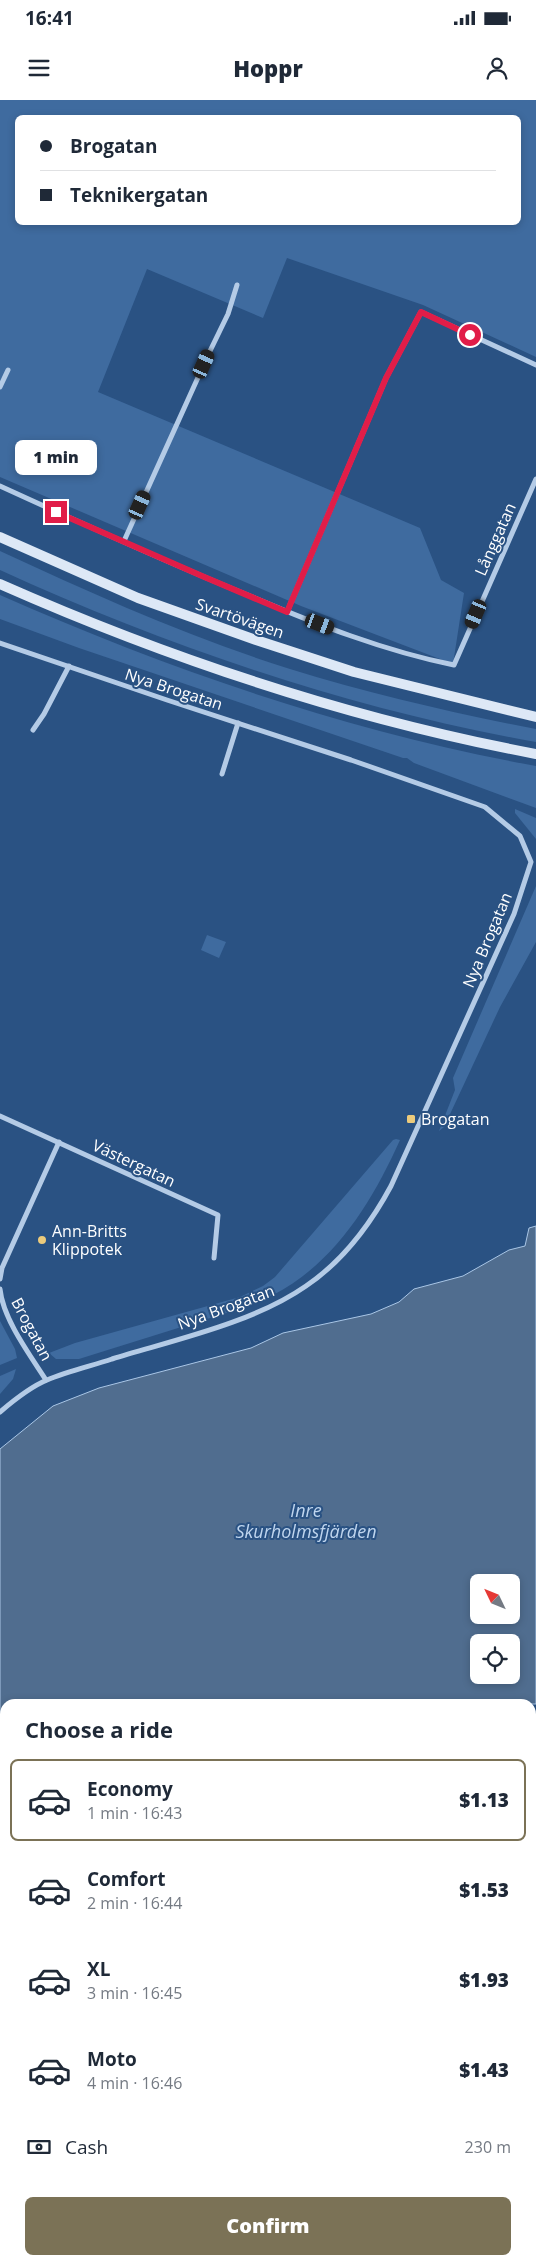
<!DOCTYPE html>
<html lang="en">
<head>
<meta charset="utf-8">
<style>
  :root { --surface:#fff; --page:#f6f6f7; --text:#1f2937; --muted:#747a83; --line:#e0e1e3; --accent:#7b7256 }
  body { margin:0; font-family:"Open Sans",sans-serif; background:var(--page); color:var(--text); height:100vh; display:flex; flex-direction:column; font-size:19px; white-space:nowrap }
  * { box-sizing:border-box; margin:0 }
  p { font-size:16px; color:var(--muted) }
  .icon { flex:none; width:28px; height:28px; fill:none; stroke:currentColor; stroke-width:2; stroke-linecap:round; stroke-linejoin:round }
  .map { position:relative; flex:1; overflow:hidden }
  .sheet { position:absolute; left:0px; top:1599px; width:536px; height:566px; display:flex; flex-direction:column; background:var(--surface); border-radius:15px 15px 0 0; box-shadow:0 2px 8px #0003 }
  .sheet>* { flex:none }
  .hud { position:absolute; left:15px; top:15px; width:506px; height:110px; border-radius:8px; box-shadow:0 2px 8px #0003; display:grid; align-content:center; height:110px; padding:0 25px; background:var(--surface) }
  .needle { width:32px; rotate:313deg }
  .controls { position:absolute; left:470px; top:1474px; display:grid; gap:10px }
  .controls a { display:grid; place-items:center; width:50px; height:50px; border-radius:8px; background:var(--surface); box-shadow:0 2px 8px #0003; font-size:25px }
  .end { position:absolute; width:22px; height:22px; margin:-11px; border:6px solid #e11d48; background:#fff; box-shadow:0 0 0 2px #fff }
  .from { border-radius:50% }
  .bubble { position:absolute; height:35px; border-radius:8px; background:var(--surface); box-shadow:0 2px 8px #0003; font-size:16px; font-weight:800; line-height:35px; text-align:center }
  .car { position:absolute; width:15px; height:30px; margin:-15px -8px; border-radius:6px; box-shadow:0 0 4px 1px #0007; background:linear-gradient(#222 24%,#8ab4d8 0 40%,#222 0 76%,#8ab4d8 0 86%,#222 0) }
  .hud b { display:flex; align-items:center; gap:18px; height:48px; font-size:19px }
  .hud b+b { border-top:1px solid var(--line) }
  .hud i { width:12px; height:12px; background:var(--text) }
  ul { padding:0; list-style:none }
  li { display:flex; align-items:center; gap:15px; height:82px; margin:0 10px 8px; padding:0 15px; border:2px solid transparent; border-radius:8px }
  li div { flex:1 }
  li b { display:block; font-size:19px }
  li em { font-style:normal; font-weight:800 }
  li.current { border-color:var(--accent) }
  li>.icon { width:45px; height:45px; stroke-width:1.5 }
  h2 { padding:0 25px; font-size:22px; line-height:60px }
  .pay { display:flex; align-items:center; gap:12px; height:55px; padding:0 25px; font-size:19px }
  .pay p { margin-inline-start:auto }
  .button { display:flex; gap:10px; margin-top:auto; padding:10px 25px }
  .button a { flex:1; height:58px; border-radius:8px; background:var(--accent); color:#fff; font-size:20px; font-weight:800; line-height:58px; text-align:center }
  .status { display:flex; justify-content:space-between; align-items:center; height:35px; padding:0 25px; background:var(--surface); direction:ltr }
  .status svg { height:14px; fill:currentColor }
  header { display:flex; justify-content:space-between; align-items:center; height:65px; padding:0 25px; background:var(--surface); font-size:22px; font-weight:800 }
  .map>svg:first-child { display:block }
  .green { fill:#3f6b9f; fill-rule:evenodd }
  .water { fill:#506d8f; stroke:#a9c6e6; fill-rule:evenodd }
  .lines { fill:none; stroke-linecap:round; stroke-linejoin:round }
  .minor { stroke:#b4cbe6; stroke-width:5 }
  .secondary { stroke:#dde8f6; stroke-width:10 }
  .route { stroke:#e11d48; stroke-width:6 }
  .poi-dot { fill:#eccb7c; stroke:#2a5283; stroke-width:2 }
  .labels { text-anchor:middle; stroke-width:4; stroke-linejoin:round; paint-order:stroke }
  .street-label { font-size:16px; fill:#fff; stroke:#2a5283 }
  .poi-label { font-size:16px; fill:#fff; stroke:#2a5283; text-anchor:start }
  .water-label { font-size:18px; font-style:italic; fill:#bfd5ee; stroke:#2a5283 }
</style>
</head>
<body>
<div class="status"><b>16:41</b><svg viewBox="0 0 49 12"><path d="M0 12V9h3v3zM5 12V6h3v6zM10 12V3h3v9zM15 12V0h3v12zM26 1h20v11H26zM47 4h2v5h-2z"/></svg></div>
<header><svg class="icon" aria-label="menu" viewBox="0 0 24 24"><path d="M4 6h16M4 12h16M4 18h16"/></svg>Hoppr<svg class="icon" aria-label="person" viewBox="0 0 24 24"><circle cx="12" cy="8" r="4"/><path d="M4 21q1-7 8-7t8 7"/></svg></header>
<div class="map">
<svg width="536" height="2164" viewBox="0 0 536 2164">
  <rect width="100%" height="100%" fill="#2a5283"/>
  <g class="green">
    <path d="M0 0H536V257L423 205 287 158 263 218 147 169 98 292 420 428 441 480 464 493 453 564 301 506 0 377ZM18 18H519V122H18Z"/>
    <path d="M0 451C95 495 191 538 290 569 371 594 453 613 536 629V642C354 610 168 547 0 470Z"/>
    <path d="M0 495C172 571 350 632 536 666V708L414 663 407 658H403L79 548 0 519Z"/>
    <polygon points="515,709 536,718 536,739 515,713"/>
    <polygon points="536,786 536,842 500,907 444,1027 439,1031 455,990 453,978"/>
    <polygon points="207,835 226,842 219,858 201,850"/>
    <path d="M396 1039 400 1040C372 1102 335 1163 273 1195 248 1208 220 1215 194 1223 156 1235 117 1247 79 1259H56L49 1253 75 1243 240 1197 263 1186 275 1177 393 1040Z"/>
    <polygon points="0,1221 15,1249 17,1258 0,1265"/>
    <polygon points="16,1269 13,1279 0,1294 0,1276"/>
    <polygon points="0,1625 5,1626 5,1694 0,1694"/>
    <polygon points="5,2123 5,2160 96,2160 87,2164 0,2164 0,2125"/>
  </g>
  <path class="water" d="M536 1126V1604H5V1626L0 1625V1349L53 1306 99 1288 251 1248 283 1233 371 1214 399 1202 414 1189 463 1176 509 1150 525 1146 529 1128ZM479 1482H511V1515H479ZM479 1542H511V1575H479Z"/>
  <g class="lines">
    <g class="minor">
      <polyline points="0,287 8,270"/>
      <path d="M0 386C83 424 166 462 250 496 316 524 384 551 454 565L536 379"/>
      <polyline points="124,441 210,251 228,214 237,185"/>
      <polyline points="287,512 386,278 421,212 536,265"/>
      <path d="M0 543 167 600 351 660 485 707 520 736 531 762 514 814 391 1086C370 1125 343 1161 306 1186 253 1223 174 1240 112 1259 91 1266 68 1271 47 1280 30 1287 14 1300 0 1312"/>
      <polyline points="33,630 44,614 69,566"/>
      <polyline points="222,674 238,623"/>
      <polyline points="0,1016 218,1115 214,1158"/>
      <polyline points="0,1179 2,1168 59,1042"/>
      <path d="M0 1189C3 1219 30 1255 46 1280"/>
      <polyline points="531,1680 536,1678"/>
      <polyline points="0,1707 5,1708"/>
      <polyline points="115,2164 124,2160"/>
    </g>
    <g class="secondary">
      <polyline points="0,437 138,498 256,540 354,572 536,617"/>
      <path d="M0 484C172 560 351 619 536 654"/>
      <polyline points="531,1902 536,1900"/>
      <polyline points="0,2113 5,2111"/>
    </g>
  </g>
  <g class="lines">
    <polyline class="route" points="56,412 202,476 287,512 386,278 421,212 470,235"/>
  </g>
  <g class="poi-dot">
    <rect x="406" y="1014" width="10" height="10" rx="2.5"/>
    <circle cx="42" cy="1140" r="5"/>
  </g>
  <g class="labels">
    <g class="street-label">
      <text transform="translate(495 439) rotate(-66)" y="6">Långgatan</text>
      <text transform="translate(240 518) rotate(19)" y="6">Svartövägen</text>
      <text transform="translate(174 589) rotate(18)" y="6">Nya Brogatan</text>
      <text transform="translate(487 840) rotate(-67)" y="6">Nya Brogatan</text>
      <text transform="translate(134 1063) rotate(25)" y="6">Västergatan</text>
      <text transform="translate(226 1207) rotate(-20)" y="6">Nya Brogatan</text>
      <text transform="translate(32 1229) rotate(62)" y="6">Brogatan</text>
    </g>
    <g class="poi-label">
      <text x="421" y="1025">Brogatan</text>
      <text x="52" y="1137">Ann-Britts<tspan x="52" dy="18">Klippotek</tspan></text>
    </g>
    <g class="water-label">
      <text x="306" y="1417">Inre<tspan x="306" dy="21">Skurholmsfjärden</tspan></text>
    </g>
  </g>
</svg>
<div class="controls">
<a><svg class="needle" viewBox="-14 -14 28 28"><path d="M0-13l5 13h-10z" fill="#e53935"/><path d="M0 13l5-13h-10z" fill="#747a83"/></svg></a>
<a><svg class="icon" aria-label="locate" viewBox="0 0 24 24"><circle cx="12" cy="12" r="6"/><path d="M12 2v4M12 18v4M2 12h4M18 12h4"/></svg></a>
</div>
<i class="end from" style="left:470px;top:235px"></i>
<i class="end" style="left:56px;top:412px"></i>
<div class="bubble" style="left:15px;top:340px;width:82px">1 min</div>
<i class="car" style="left:204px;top:264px;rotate:24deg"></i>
<i class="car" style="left:140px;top:405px;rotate:24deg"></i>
<i class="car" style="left:476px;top:514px;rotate:203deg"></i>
<i class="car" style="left:320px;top:524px;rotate:111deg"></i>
<div class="hud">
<b><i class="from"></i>Brogatan</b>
<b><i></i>Teknikergatan</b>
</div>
<section class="sheet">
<h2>Choose a ride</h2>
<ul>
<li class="current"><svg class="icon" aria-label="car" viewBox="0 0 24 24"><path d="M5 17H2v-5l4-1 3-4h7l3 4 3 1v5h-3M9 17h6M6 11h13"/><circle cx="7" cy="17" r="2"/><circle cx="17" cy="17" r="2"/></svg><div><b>Economy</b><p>1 min · 16:43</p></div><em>$1.13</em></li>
<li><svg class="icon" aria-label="car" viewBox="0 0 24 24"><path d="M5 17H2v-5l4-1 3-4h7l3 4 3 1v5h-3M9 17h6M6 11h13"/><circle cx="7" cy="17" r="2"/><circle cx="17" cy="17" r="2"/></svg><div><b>Comfort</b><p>2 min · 16:44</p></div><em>$1.53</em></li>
<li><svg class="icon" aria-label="car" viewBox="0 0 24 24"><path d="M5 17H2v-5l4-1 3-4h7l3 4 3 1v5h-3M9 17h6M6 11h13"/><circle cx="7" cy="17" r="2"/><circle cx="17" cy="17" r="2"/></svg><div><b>XL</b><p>3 min · 16:45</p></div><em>$1.93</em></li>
<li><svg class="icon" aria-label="car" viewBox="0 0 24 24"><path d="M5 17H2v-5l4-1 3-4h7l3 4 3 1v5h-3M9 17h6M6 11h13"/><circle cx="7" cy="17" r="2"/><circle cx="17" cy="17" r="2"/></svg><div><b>Moto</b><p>4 min · 16:46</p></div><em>$1.43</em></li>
</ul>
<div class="pay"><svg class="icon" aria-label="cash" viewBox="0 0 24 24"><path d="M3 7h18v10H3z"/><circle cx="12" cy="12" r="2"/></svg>Cash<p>230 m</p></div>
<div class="button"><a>Confirm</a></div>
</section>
</div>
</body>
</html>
